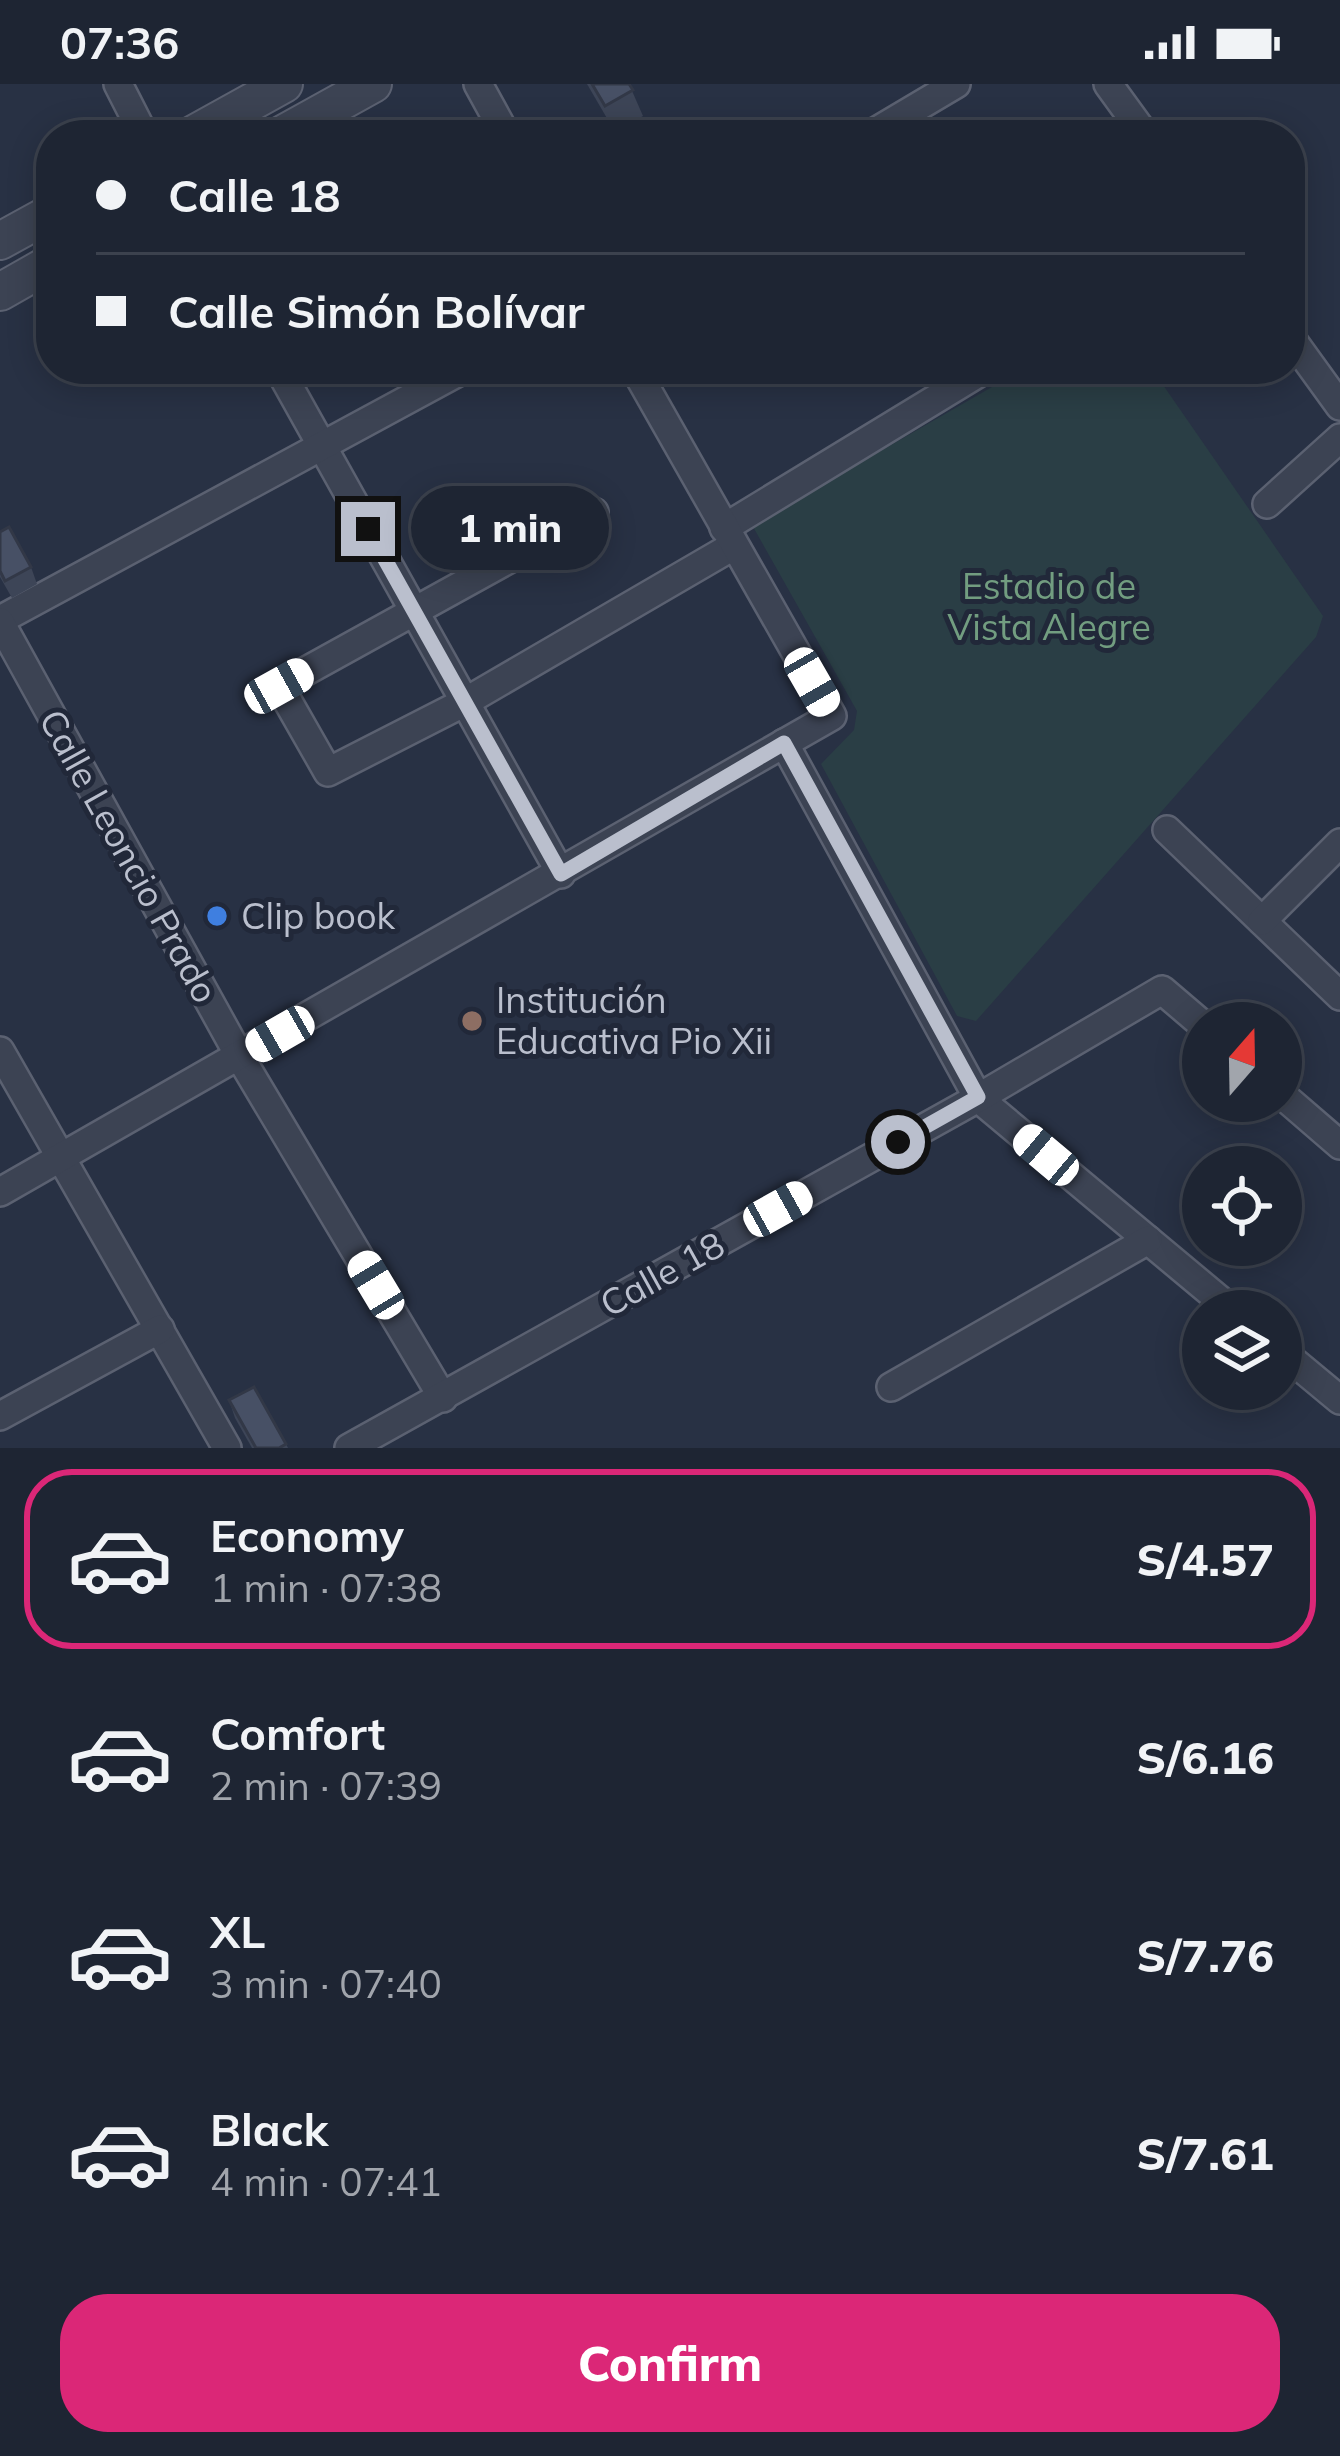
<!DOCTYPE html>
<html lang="en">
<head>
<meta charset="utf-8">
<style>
  :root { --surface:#1e2533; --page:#2b313f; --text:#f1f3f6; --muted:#a1a5ac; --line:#3c424e; --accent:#db2777 }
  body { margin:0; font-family:Mulish,sans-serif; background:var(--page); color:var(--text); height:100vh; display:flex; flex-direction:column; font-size:45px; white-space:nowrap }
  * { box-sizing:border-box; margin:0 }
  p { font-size:39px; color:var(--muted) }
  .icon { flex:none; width:66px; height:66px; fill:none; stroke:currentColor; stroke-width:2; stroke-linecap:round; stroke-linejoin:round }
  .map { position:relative; height:1364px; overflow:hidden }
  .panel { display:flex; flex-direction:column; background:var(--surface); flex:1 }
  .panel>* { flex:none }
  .top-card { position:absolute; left:36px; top:36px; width:1269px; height:264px; border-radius:48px; box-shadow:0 6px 30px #0003,0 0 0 3px var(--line); display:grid; align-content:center; height:264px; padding:0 60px; background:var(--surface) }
  .needle { width:78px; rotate:20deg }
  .fabs { position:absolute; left:1182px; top:918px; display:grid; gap:24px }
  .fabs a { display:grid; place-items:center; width:120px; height:120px; border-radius:50%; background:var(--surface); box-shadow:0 6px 30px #0003,0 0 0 3px var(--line); font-size:60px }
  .end { position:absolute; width:54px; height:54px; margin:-27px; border:15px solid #babfcd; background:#111; box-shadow:0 0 0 6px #111 }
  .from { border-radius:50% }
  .bubble { position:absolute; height:84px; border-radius:42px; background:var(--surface); box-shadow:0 6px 30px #0003,0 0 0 3px var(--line); font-size:39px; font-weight:800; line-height:84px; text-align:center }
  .car { position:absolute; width:36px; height:72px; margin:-36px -18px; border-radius:15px; box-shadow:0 0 9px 3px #0007; background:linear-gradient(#fff 24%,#345 0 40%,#fff 0 76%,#345 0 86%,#fff 0) }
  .top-card b { display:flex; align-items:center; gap:42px; height:114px; font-size:45px }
  .top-card b+b { border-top:3px solid var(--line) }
  .top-card i { width:30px; height:30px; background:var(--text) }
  ul { padding:21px 0 0; list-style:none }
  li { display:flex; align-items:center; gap:36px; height:180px; margin:0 24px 18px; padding:0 36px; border:6px solid transparent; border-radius:48px }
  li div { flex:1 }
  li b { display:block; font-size:45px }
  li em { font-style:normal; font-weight:800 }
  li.on { border-color:var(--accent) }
  li>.icon { width:108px; height:108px; stroke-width:1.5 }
  .primary-button { display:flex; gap:24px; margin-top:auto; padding:24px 60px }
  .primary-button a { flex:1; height:138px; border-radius:48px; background:var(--accent); color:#fff; font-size:48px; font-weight:800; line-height:138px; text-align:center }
  .status { display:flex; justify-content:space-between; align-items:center; height:84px; padding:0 60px; background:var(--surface); direction:ltr }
  .status svg { height:33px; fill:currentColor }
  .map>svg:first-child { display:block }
  .green { fill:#2a3e45 }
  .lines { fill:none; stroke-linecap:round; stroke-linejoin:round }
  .minor-casing { stroke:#5b6171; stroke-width:32 }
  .tertiary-casing { stroke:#5b6171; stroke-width:40 }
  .minor { stroke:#3c4353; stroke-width:27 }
  .tertiary { stroke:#3c4353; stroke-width:36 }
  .wall { fill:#3d4557 }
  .building { fill:#475065; stroke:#323847; stroke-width:3 }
  .route { stroke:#babfcd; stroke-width:15 }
  .shop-dot { fill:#3f7fe0; stroke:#212839; stroke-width:4.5 }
  .education-dot { fill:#8d6e63; stroke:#212839; stroke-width:4.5 }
  .labels { text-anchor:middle; stroke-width:10; stroke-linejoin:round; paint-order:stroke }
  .park-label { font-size:36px; fill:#729d80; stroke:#212839 }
  .street-label { font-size:36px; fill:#babfcd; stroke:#212839 }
  .poi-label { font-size:36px; fill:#babfcd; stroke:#212839; text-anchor:start }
</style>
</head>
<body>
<div class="status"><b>07:36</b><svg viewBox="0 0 49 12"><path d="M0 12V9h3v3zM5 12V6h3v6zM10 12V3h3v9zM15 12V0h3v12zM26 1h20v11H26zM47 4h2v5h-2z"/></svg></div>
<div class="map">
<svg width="1340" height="1364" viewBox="0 0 1340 1364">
  <rect width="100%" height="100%" fill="#283144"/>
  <polygon class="green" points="1023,285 1152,285 1323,532 1316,553 976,937 957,932 821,680 854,646 857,627 752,441"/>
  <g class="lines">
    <defs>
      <g id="minor">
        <polyline points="118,0 144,51"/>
        <polyline points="478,0 506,51"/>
        <polyline points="1108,0 1145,51"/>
        <polyline points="870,51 956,0"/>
        <polyline points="1290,253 1340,322"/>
        <polyline points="279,285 561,790"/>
        <polyline points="1267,420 1340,354"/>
        <polyline points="594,428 279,602 328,688 465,618 733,462"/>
        <polyline points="724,444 985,285"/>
        <polyline points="0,536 464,285"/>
        <polyline points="0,538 240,973 443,1314"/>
        <polyline points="784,659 978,1014 1233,1227"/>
        <polyline points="1167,746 1340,912"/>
        <polyline points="1262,837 1340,759"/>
        <polyline points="0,967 227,1364"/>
        <polyline points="1281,1010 1340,1061"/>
        <polyline points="0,1108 832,632 635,285"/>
        <polyline points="1281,1267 1340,1316"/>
        <polyline points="891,1303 1148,1156"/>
        <polyline points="0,1332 160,1245"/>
        <polyline points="349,1364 978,1014 1162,906 1203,941"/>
      </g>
      <g id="tertiary">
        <polyline points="192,51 284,0"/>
        <polyline points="281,51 373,0"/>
        <polyline points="0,157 51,129"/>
        <polyline points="0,208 51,179"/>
      </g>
    </defs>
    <use href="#minor" class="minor-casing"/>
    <use href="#tertiary" class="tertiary-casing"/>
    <use href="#minor" class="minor"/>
    <use href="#tertiary" class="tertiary"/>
  </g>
  <g class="wall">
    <polygon points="587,0 629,0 643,32 615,48"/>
    <polygon points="0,448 31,483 37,500 12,514 0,493"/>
    <polygon points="229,1316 286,1360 288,1364 252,1364 235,1334"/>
  </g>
  <g class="building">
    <polygon points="592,0 629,0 633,6 605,22"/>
    <polygon points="9,443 31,483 5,497 0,487 0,448"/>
    <polygon points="254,1303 286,1360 279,1364 256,1364 229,1316"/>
  </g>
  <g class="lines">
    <polyline class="route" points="368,445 561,790 784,659 978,1013 898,1058"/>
  </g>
  <circle class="shop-dot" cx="217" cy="832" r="12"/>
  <circle class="education-dot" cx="472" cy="937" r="12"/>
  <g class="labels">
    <g class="park-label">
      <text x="1049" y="515">Estadio de<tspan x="1049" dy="41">Vista Alegre</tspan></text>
    </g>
    <g class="street-label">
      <text transform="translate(129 772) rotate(61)" y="13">Calle Leoncio Prado</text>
      <text transform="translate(662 1190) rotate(-29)" y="13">Calle 18</text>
    </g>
    <g class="poi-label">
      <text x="241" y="845">Clip book</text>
      <text x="496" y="929">Institución<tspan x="496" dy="41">Educativa Pio Xii</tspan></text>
    </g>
  </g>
</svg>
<div class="fabs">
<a><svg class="needle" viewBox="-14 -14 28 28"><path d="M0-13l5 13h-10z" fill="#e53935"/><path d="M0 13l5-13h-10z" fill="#a1a5ac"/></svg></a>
<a><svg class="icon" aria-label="locate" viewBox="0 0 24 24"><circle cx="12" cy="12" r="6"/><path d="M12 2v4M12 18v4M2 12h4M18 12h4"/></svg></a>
<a><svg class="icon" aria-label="layers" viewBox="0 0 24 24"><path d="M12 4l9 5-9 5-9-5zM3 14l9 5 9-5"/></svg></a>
</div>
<i class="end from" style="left:898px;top:1058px"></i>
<i class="end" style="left:368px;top:445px"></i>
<div class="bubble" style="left:411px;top:402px;width:198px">1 min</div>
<i class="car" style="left:812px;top:598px;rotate:150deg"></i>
<i class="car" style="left:279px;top:602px;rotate:61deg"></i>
<i class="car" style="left:280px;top:950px;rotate:240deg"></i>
<i class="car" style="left:1046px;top:1071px;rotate:310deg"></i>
<i class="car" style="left:778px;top:1125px;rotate:61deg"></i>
<i class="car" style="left:376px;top:1201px;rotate:329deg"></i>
<div class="top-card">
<b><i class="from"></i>Calle 18</b>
<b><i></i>Calle Simón Bolívar</b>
</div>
</div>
<section class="panel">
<ul>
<li class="on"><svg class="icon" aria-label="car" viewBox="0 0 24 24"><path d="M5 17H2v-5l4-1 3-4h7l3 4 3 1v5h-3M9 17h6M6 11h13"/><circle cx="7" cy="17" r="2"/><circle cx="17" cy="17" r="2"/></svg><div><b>Economy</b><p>1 min · 07:38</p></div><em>S/4.57</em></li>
<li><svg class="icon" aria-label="car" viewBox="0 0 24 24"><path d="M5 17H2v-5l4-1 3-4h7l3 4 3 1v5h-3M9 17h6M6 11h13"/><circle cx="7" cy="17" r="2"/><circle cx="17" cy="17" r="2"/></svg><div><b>Comfort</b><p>2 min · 07:39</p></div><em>S/6.16</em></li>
<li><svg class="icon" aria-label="car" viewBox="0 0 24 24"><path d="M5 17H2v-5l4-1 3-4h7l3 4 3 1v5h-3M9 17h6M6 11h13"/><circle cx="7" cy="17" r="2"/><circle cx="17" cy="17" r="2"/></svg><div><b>XL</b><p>3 min · 07:40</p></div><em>S/7.76</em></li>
<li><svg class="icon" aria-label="car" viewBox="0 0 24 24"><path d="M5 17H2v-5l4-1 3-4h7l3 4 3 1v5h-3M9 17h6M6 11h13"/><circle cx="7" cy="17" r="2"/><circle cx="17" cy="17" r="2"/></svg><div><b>Black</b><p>4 min · 07:41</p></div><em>S/7.61</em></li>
</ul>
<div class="primary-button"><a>Confirm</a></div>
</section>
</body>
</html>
